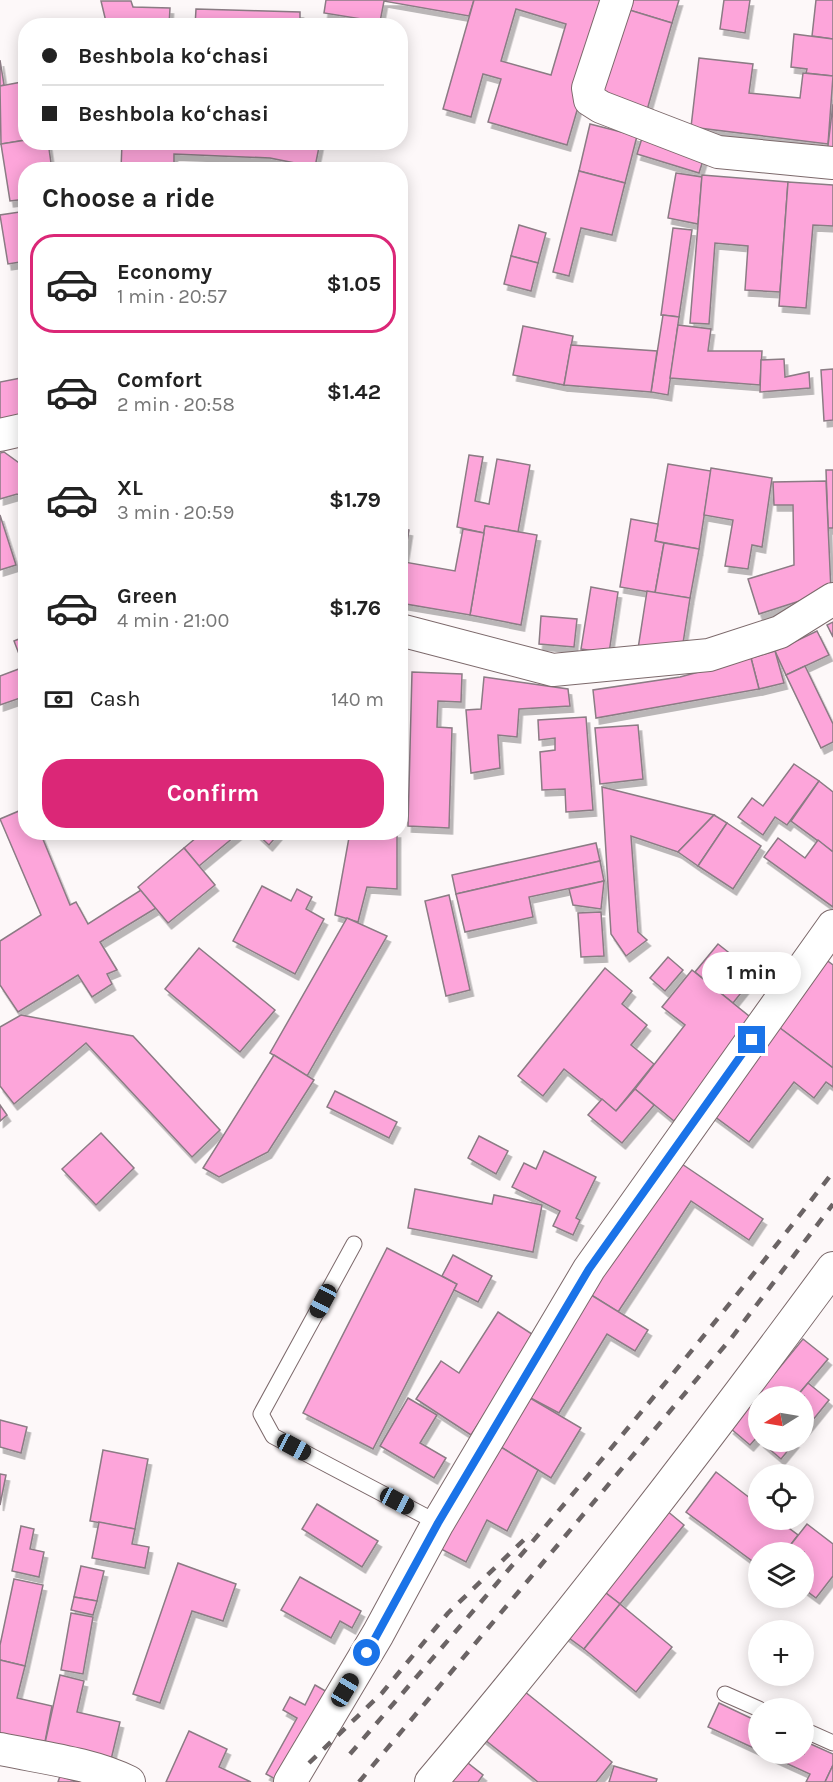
<!DOCTYPE html>
<html lang="en">
<head>
<meta charset="utf-8">
<style>
  :root { --surface:#fff; --page:#f2f2f2; --text:#222; --muted:#767676; --line:#e0e0e0; --accent:#db2777 }
  body { margin:0; font-family:Karla,sans-serif; background:var(--page); color:var(--text); height:100vh; display:flex; flex-direction:column; font-size:22px; white-space:nowrap }
  * { box-sizing:border-box; margin:0 }
  p { font-size:20px; color:var(--muted) }
  .icon { flex:none; width:33px; height:33px; fill:none; stroke:currentColor; stroke-width:2; stroke-linecap:round; stroke-linejoin:round }
  .map { position:relative; flex:1; overflow:hidden }
  .drawer { position:absolute; left:18px; top:162px; width:390px; height:678px; display:flex; flex-direction:column; background:var(--surface); border-radius:24px; box-shadow:0 3px 15px #0003 }
  .drawer>* { flex:none }
  .guide { position:absolute; left:18px; top:18px; width:390px; height:132px; border-radius:24px; box-shadow:0 3px 15px #0003; display:grid; align-content:center; height:132px; padding:0 24px; background:var(--surface) }
  .needle { width:39px; rotate:259deg }
  .tools { position:absolute; left:748px; top:1386px; display:grid; gap:12px }
  .tools a { display:grid; place-items:center; width:66px; height:66px; border-radius:50%; background:var(--surface); box-shadow:0 3px 15px #0003; font-size:30px }
  .end { position:absolute; width:27px; height:27px; margin:-14px; border:8px solid #1a73e8; background:#fff; box-shadow:0 0 0 3px #fff }
  .from { border-radius:50% }
  .bubble { position:absolute; height:42px; border-radius:21px; background:var(--surface); box-shadow:0 3px 15px #0003; font-size:20px; font-weight:700; line-height:42px; text-align:center }
  .car { position:absolute; width:18px; height:36px; margin:-18px -9px; border-radius:8px; box-shadow:0 0 4px 2px #0007; background:linear-gradient(#222 24%,#8ab4d8 0 40%,#222 0 76%,#8ab4d8 0 86%,#222 0) }
  .guide b { display:flex; align-items:center; gap:21px; height:57px; font-size:22px }
  .guide b+b { border-top:2px solid var(--line) }
  .guide i { width:15px; height:15px; background:var(--text) }
  ul { padding:0; list-style:none }
  li { display:flex; align-items:center; gap:18px; height:99px; margin:0 12px 9px; padding:0 12px; border:3px solid transparent; border-radius:24px }
  li div { flex:1 }
  li b { display:block; font-size:22px }
  li em { font-style:normal; font-weight:700 }
  li.selected { border-color:var(--accent) }
  li>.icon { width:54px; height:54px; stroke-width:1.5 }
  h2 { padding:0 24px; font-size:27px; line-height:72px }
  .pay { display:flex; align-items:center; gap:15px; height:66px; padding:0 24px; font-size:22px }
  .pay p { margin-inline-start:auto }
  .cta { display:flex; gap:12px; margin-top:auto; padding:12px 24px }
  .cta a { flex:1; height:69px; border-radius:24px; background:var(--accent); color:#fff; font-size:24px; font-weight:700; line-height:69px; text-align:center }
  .map>svg:first-child { display:block }
  .building { fill:#fda5da; stroke:#8b7b84; stroke-width:1.5; fill-rule:evenodd; filter:url(#shadow) }
  .lines { fill:none; stroke-linecap:round; stroke-linejoin:round }
  .lane-casing { stroke:#7c696b; stroke-width:17 }
  .street-casing { stroke:#7c696b; stroke-width:34 }
  .lane { stroke:#fff; stroke-width:15 }
  .street { stroke:#fff; stroke-width:32 }
  .rail { stroke:#6b6465; stroke-width:4.5; stroke-dasharray:10 10; stroke-linecap:butt }
  .route { stroke:#1a73e8; stroke-width:8 }
</style>
</head>
<body>
<div class="map">
<svg width="833" height="1782" viewBox="0 0 833 1782">
  <defs>
    <filter id="shadow"><feDropShadow dx="3.5" dy="6" stdDeviation="0" flood-color="#0004"/></filter>
  </defs>
  <rect width="100%" height="100%" fill="#fdf8f9"/>
  <g class="building">
    <polygon points="326,0 474,0 469,16 384,1 380,22 324,13"/>
    <path d="M474 0H609L567 145 488 122 501 79 483 74 471 117 443 109ZM516 9 566 24 551 75 501 61Z"/>
    <polygon points="632,0 679,0 672,23 629,10"/>
    <polygon points="724,0 750,0 745,33 720,29"/>
    <polygon points="816,0 833,0 833,39 812,36"/>
    <polygon points="101,1 131,1 133,7 170,8 169,26 107,26"/>
    <polygon points="623,8 672,23 647,110 598,96"/>
    <polygon points="196,9 300,12 300,26 195,26"/>
    <polygon points="794,34 833,39 833,76 806,73 807,69 791,67"/>
    <polygon points="699,58 753,64 749,93 800,98 803,73 833,76 828,144 691,127"/>
    <polygon points="0,60 4,85 0,86"/>
    <polygon points="22,82 26,140 1,144 0,86"/>
    <polygon points="833,104 833,155 827,154"/>
    <polygon points="590,124 637,136 625,183 579,171"/>
    <polygon points="643,135 705,154 699,173 637,154"/>
    <polygon points="26,140 26,142 48,142 52,170 26,170 26,199 10,201 1,144"/>
    <polygon points="122,142 320,142 315,167 270,158 174,154 174,170 121,170"/>
    <polygon points="579,171 625,183 612,235 581,228 569,276 553,272"/>
    <polygon points="676,173 702,177 698,224 668,218"/>
    <polygon points="702,175 788,182 780,292 745,290 748,246 715,243 709,324 690,323"/>
    <polygon points="788,182 833,185 833,226 813,225 806,308 779,306"/>
    <polygon points="26,211 26,261 8,264 0,215"/>
    <polygon points="519,225 546,233 538,263 511,256"/>
    <polygon points="673,228 692,230 679,317 661,315"/>
    <polygon points="511,256 538,263 531,291 504,284"/>
    <polygon points="663,315 679,317 668,395 651,392"/>
    <polygon points="678,325 711,329 708,351 762,351 760,385 670,378"/>
    <polygon points="523,326 573,336 564,385 513,375"/>
    <polygon points="571,345 657,351 651,392 564,385"/>
    <polygon points="784,359 785,377 809,372 810,388 760,392 761,360"/>
    <polygon points="833,369 833,420 824,421 821,370"/>
    <polygon points="26,377 26,417 0,422 0,382"/>
    <polygon points="4,452 26,468 26,500 17,494 0,499 0,453"/>
    <polygon points="469,455 483,457 475,501 489,504 497,459 530,465 518,532 485,526 484,533 457,527"/>
    <polygon points="668,464 711,471 699,549 655,541"/>
    <polygon points="711,468 772,478 762,547 752,545 748,569 725,566 733,520 704,515"/>
    <polygon points="826,470 833,470 833,528 828,528"/>
    <polygon points="826,481 831,591 759,614 748,579 794,565 793,505 774,505 773,482"/>
    <polygon points="0,515 16,565 0,570"/>
    <polygon points="631,519 658,524 655,541 664,543 655,593 620,587"/>
    <polygon points="485,526 537,535 521,625 470,615"/>
    <polygon points="400,528 409,530 404,562 455,571 463,529 484,533 470,615 400,603"/>
    <polygon points="664,543 699,549 690,598 655,593"/>
    <polygon points="591,587 618,592 609,653 581,649"/>
    <polygon points="647,591 690,598 681,656 638,649"/>
    <polygon points="541,616 577,619 574,647 539,644"/>
    <polygon points="833,622 833,637 827,625"/>
    <polygon points="817,631 829,655 786,675 775,651"/>
    <polygon points="26,636 26,696 0,705 0,676 24,667 14,641"/>
    <polygon points="775,651 784,683 759,689 751,658"/>
    <polygon points="751,658 759,689 596,718 593,690 680,677"/>
    <polygon points="805,666 833,724 833,742 821,748 786,675"/>
    <polygon points="412,672 462,674 461,702 438,701 437,727 452,728 449,828 408,826"/>
    <polygon points="484,677 568,689 570,706 519,709 517,737 498,735 500,768 471,773 466,710 481,709"/>
    <polygon points="586,717 593,810 566,812 565,789 542,790 540,752 555,750 555,738 539,740 538,720"/>
    <polygon points="638,725 643,779 600,784 595,728"/>
    <polygon points="794,764 819,781 787,825 775,817 763,835 738,817 752,798 763,806"/>
    <polygon points="819,781 833,792 833,852 791,821"/>
    <polygon points="602,787 714,815 678,852 631,836 638,932 647,940 626,956 611,934"/>
    <polygon points="26,808 26,832 40,832 70,905 76,902 88,924 141,890 156,908 100,942 117,970 107,974 112,984 92,997 78,975 18,1012 0,985 0,941 41,915 0,819"/>
    <polygon points="714,815 727,823 698,866 678,852"/>
    <polygon points="727,823 761,846 733,889 698,866"/>
    <polygon points="203,832 240,832 199,866 184,848"/>
    <polygon points="255,832 280,832 269,845"/>
    <polygon points="350,832 397,832 397,889 367,887 358,922 335,915"/>
    <polygon points="778,838 805,858 818,840 833,852 833,907 764,857"/>
    <polygon points="596,843 600,861 456,894 452,875"/>
    <polygon points="184,848 215,885 168,923 138,887"/>
    <polygon points="600,861 604,881 529,897 533,917 465,932 456,894"/>
    <polygon points="604,881 601,909 573,905 569,889"/>
    <polygon points="262,886 291,901 297,889 312,897 306,909 324,919 295,974 233,941"/>
    <polygon points="449,895 470,990 446,996 425,901"/>
    <polygon points="601,912 604,956 581,957 578,913"/>
    <polygon points="347,918 387,936 307,1076 270,1053"/>
    <polygon points="718,944 756,974 733,1003 695,972"/>
    <polygon points="199,948 275,1010 240,1052 165,989"/>
    <polygon points="668,957 683,970 665,991 650,978"/>
    <polygon points="825,959 833,965 833,1068 776,1025"/>
    <polygon points="605,968 632,991 622,1004 647,1025 631,1045 654,1064 616,1111 564,1069 543,1096 518,1076"/>
    <polygon points="692,970 754,1020 674,1121 635,1089 685,1025 662,1007"/>
    <polygon points="21,1015 133,1036 220,1130 192,1157 86,1043 14,1104 0,1086 0,1027"/>
    <polygon points="776,1025 833,1068 833,1087 826,1082 814,1098 794,1082 749,1142 710,1113"/>
    <polygon points="274,1055 314,1080 268,1152 219,1177 203,1168"/>
    <polygon points="635,1089 654,1105 622,1143 588,1115 602,1099 616,1111"/>
    <polygon points="335,1091 397,1122 389,1138 327,1107"/>
    <polygon points="0,1105 7,1115 0,1121"/>
    <polygon points="101,1133 134,1168 96,1205 62,1169"/>
    <polygon points="479,1136 508,1151 496,1174 468,1158"/>
    <polygon points="544,1151 596,1177 576,1218 580,1220 573,1235 553,1226 560,1211 512,1187 524,1163 536,1169"/>
    <polygon points="676,1160 763,1219 749,1240 691,1201 618,1312 588,1293"/>
    <polygon points="415,1189 492,1204 494,1195 542,1205 533,1252 408,1228"/>
    <polygon points="387,1248 457,1284 373,1449 303,1413"/>
    <polygon points="453,1255 492,1276 478,1302 454,1290 457,1284 442,1276"/>
    <polygon points="588,1293 648,1330 635,1351 607,1334 559,1413 525,1395"/>
    <polygon points="498,1312 535,1336 471,1435 416,1399 441,1361 459,1373"/>
    <polygon points="803,1339 828,1359 797,1396 759,1396 759,1435 750,1445 730,1428"/>
    <polygon points="808,1383 829,1400 804,1431 804,1396 797,1396"/>
    <polygon points="525,1395 581,1428 551,1478 496,1444"/>
    <polygon points="408,1398 437,1415 420,1443 446,1458 434,1478 380,1446"/>
    <polygon points="0,1420 27,1427 21,1453 0,1447"/>
    <polygon points="761,1442 795,1442 781,1459"/>
    <polygon points="496,1444 538,1470 507,1531 487,1520 466,1562 441,1549"/>
    <polygon points="103,1450 148,1459 135,1529 90,1521"/>
    <polygon points="716,1472 759,1505 759,1520 778,1520 798,1535 785,1552 759,1552 759,1566 686,1512"/>
    <polygon points="0,1474 6,1475 0,1505"/>
    <polygon points="317,1504 378,1541 362,1567 302,1529"/>
    <polygon points="666,1510 684,1525 620,1604 602,1590"/>
    <polygon points="99,1522 135,1529 132,1544 149,1547 145,1568 92,1558"/>
    <polygon points="807,1524 833,1544 833,1576 816,1598 804,1589 804,1552 785,1552"/>
    <polygon points="21,1526 34,1529 30,1549 44,1552 39,1577 12,1571"/>
    <polygon points="178,1563 236,1584 223,1621 192,1611 160,1703 133,1694"/>
    <polygon points="81,1566 104,1571 97,1601 74,1597"/>
    <polygon points="300,1577 361,1611 352,1628 340,1621 331,1638 281,1610"/>
    <polygon points="14,1579 43,1585 25,1666 0,1660 0,1645"/>
    <polygon points="602,1590 620,1604 584,1649 565,1635"/>
    <polygon points="74,1597 97,1601 93,1615 71,1610"/>
    <polygon points="620,1604 672,1647 636,1692 584,1649"/>
    <polygon points="71,1613 93,1617 83,1674 61,1670"/>
    <polygon points="0,1660 25,1666 17,1698 52,1706 43,1752 0,1742"/>
    <polygon points="60,1675 84,1681 77,1712 120,1722 109,1768 43,1752"/>
    <polygon points="315,1685 329,1693 279,1781 266,1774 297,1718 283,1710 290,1697 305,1705"/>
    <polygon points="519,1687 612,1762 596,1782 538,1782 480,1736"/>
    <polygon points="719,1703 759,1722 758,1750 708,1727"/>
    <polygon points="189,1731 227,1749 219,1767 251,1782 166,1782"/>
    <polygon points="804,1741 833,1754 833,1765 825,1782 806,1782 810,1774 766,1754 804,1754"/>
    <polygon points="459,1756 483,1775 478,1782 439,1782"/>
    <polygon points="833,1765 833,1782 825,1782"/>
    <polygon points="614,1766 657,1779 656,1782 609,1782"/>
    <polygon points="60,1776 78,1782 58,1782"/>
  </g>
  <g class="lines">
    <defs>
      <g id="lane">
        <polyline points="354,1244 261,1414 273,1436 438,1523"/>
        <polyline points="725,1694 759,1709"/>
        <polyline points="804,1730 833,1743"/>
      </g>
      <g id="street">
        <polyline points="617,0 588,88 590,100 601,107 718,152 833,163"/>
        <polyline points="0,435 26,429"/>
        <polyline points="400,630 553,670 709,655 780,632 833,599"/>
        <path d="M0 1749C43 1758 90 1763 129 1782"/>
        <polyline points="290,1782 378,1634 438,1523 589,1269 833,926"/>
        <path d="M431 1782C572 1616 704 1443 833 1268"/>
      </g>
    </defs>
    <use href="#lane" class="lane-casing"/>
    <use href="#street" class="street-casing"/>
    <use href="#lane" class="lane"/>
    <use href="#street" class="street"/>
    <g class="rail">
      <path d="M350 1754C515 1563 679 1373 833 1172"/>
      <polyline points="309,1763 382,1693 448,1613 531,1533"/>
      <polyline points="359,1782 733,1336 833,1204"/>
    </g>
  </g>
  <g class="lines">
    <polyline class="route" points="367,1653 438,1523 589,1269 752,1040"/>
  </g>
</svg>
<div class="tools">
<a><svg class="needle" viewBox="-14 -14 28 28"><path d="M0-13l5 13h-10z" fill="#e53935"/><path d="M0 13l5-13h-10z" fill="#767676"/></svg></a>
<a><svg class="icon" aria-label="locate" viewBox="0 0 24 24"><circle cx="12" cy="12" r="6"/><path d="M12 2v4M12 18v4M2 12h4M18 12h4"/></svg></a>
<a><svg class="icon" aria-label="layers" viewBox="0 0 24 24"><path d="M12 4l9 5-9 5-9-5zM3 14l9 5 9-5"/></svg></a>
<a>+</a>
<a>−</a>
</div>
<i class="end from" style="left:367px;top:1653px"></i>
<i class="end" style="left:752px;top:1040px"></i>
<div class="bubble" style="left:702px;top:952px;width:99px">1 min</div>
<i class="car" style="left:323px;top:1301px;rotate:208deg"></i>
<i class="car" style="left:294px;top:1447px;rotate:118deg"></i>
<i class="car" style="left:397px;top:1501px;rotate:118deg"></i>
<i class="car" style="left:345px;top:1690px;rotate:31deg"></i>
<div class="guide">
<b><i class="from"></i>Beshbola koʻchasi</b>
<b><i></i>Beshbola koʻchasi</b>
</div>
<section class="drawer">
<h2>Choose a ride</h2>
<ul>
<li class="selected"><svg class="icon" aria-label="car" viewBox="0 0 24 24"><path d="M5 17H2v-5l4-1 3-4h7l3 4 3 1v5h-3M9 17h6M6 11h13"/><circle cx="7" cy="17" r="2"/><circle cx="17" cy="17" r="2"/></svg><div><b>Economy</b><p>1 min · 20:57</p></div><em>$1.05</em></li>
<li><svg class="icon" aria-label="car" viewBox="0 0 24 24"><path d="M5 17H2v-5l4-1 3-4h7l3 4 3 1v5h-3M9 17h6M6 11h13"/><circle cx="7" cy="17" r="2"/><circle cx="17" cy="17" r="2"/></svg><div><b>Comfort</b><p>2 min · 20:58</p></div><em>$1.42</em></li>
<li><svg class="icon" aria-label="car" viewBox="0 0 24 24"><path d="M5 17H2v-5l4-1 3-4h7l3 4 3 1v5h-3M9 17h6M6 11h13"/><circle cx="7" cy="17" r="2"/><circle cx="17" cy="17" r="2"/></svg><div><b>XL</b><p>3 min · 20:59</p></div><em>$1.79</em></li>
<li><svg class="icon" aria-label="car" viewBox="0 0 24 24"><path d="M5 17H2v-5l4-1 3-4h7l3 4 3 1v5h-3M9 17h6M6 11h13"/><circle cx="7" cy="17" r="2"/><circle cx="17" cy="17" r="2"/></svg><div><b>Green</b><p>4 min · 21:00</p></div><em>$1.76</em></li>
</ul>
<div class="pay"><svg class="icon" aria-label="cash" viewBox="0 0 24 24"><path d="M3 7h18v10H3z"/><circle cx="12" cy="12" r="2"/></svg>Cash<p>140 m</p></div>
<div class="cta"><a>Confirm</a></div>
</section>
</div>
</body>
</html>
